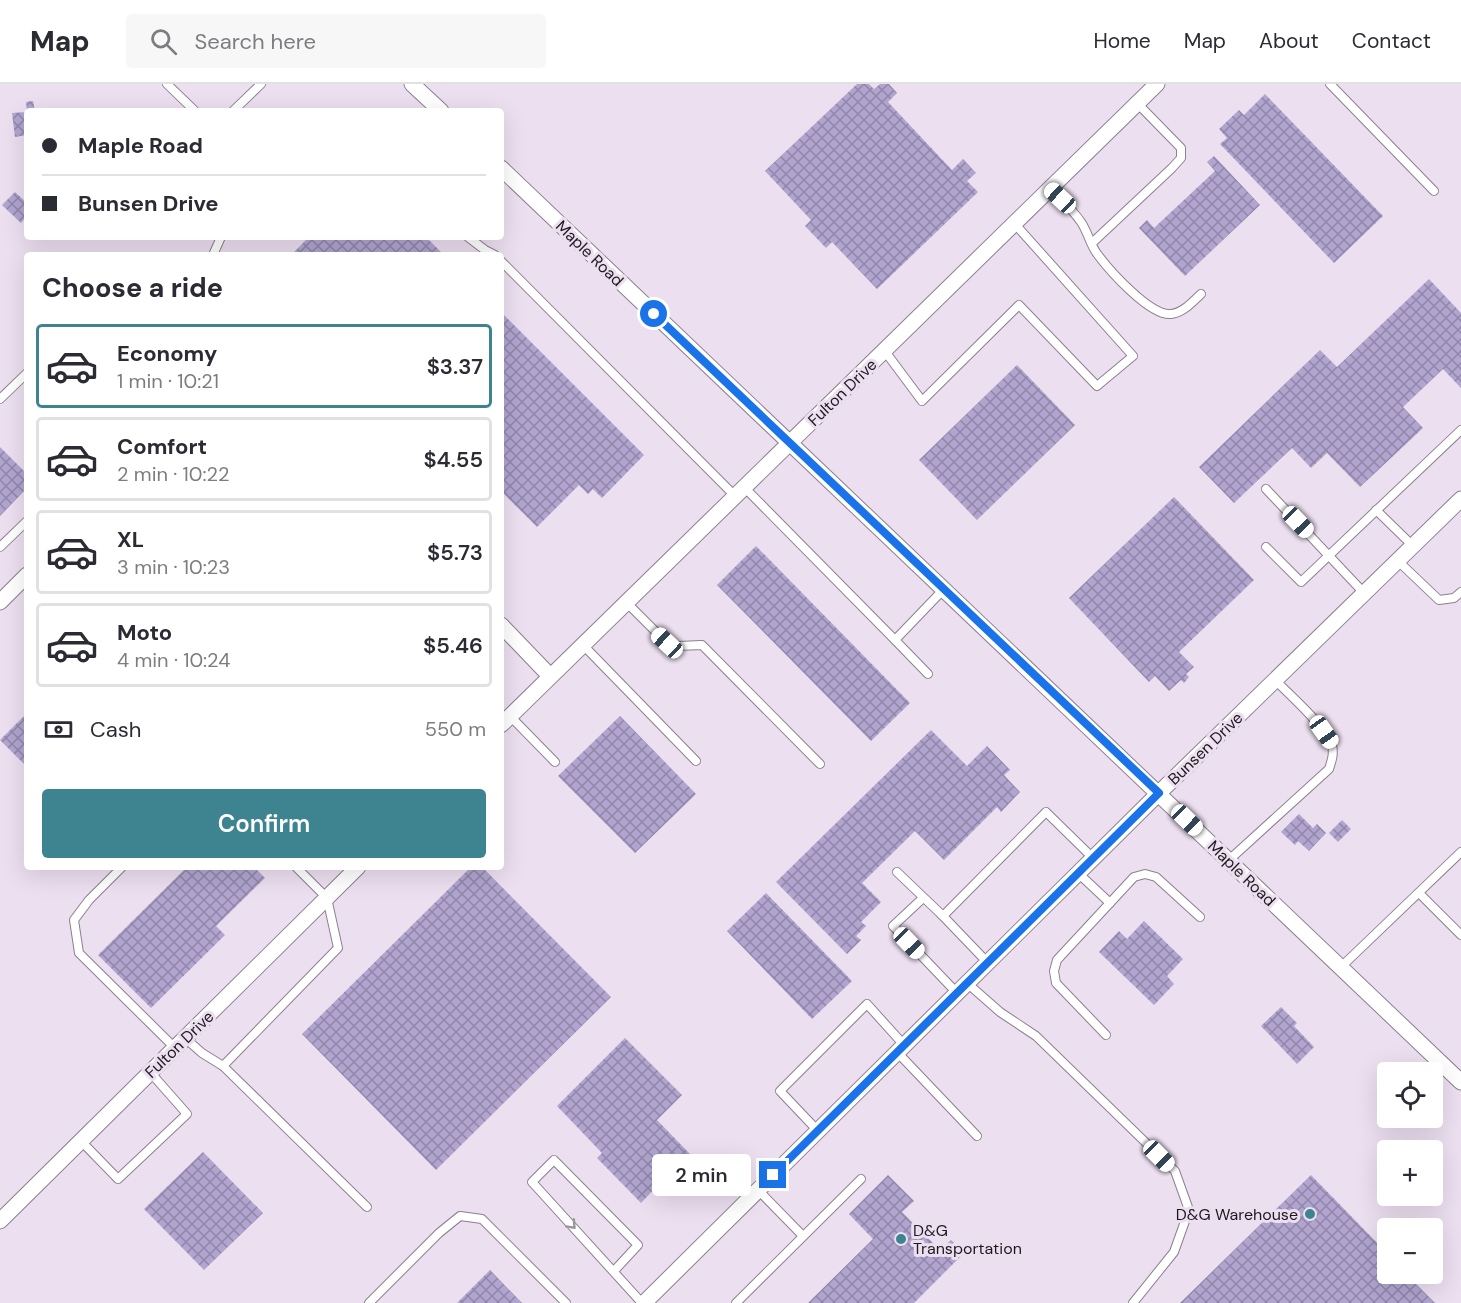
<!DOCTYPE html>
<html lang="en">
<head>
<meta charset="utf-8">
<style>
  :root { --surface:#fff; --page:#f7f7f7; --text:#2b2b33; --muted:#7c7c81; --line:#e1e1e2; --accent:#3d8390 }
  body { margin:0; font-family:"DM Sans",sans-serif; background:var(--page); color:var(--text); height:100vh; display:flex; flex-direction:column; font-size:22px; white-space:nowrap }
  * { box-sizing:border-box; margin:0 }
  p { font-size:20px; color:var(--muted) }
  .icon { flex:none; width:33px; height:33px; fill:none; stroke:currentColor; stroke-width:2; stroke-linecap:round; stroke-linejoin:round }
  .map { position:relative; flex:1; overflow:hidden }
  .details { position:absolute; left:24px; top:168px; width:480px; height:618px; display:flex; flex-direction:column; background:var(--surface); border-radius:6px; box-shadow:0 6px 24px #0002 }
  .details>* { flex:none }
  .banner { position:absolute; left:24px; top:24px; width:480px; height:132px; border-radius:6px; box-shadow:0 6px 24px #0002; display:grid; align-content:center; height:132px; padding:0 18px; background:var(--surface) }
  .fabs { position:absolute; left:1377px; top:978px; display:grid; gap:12px }
  .fabs a { display:grid; place-items:center; width:66px; height:66px; border-radius:6px; background:var(--surface); box-shadow:0 6px 24px #0002; font-size:30px }
  .end { position:absolute; width:27px; height:27px; margin:-14px; border:8px solid #1a73e8; background:#fff; box-shadow:0 0 0 3px #fff }
  .from { border-radius:50% }
  .bubble { position:absolute; height:42px; border-radius:6px; background:var(--surface); box-shadow:0 6px 24px #0002; font-size:20px; font-weight:600; line-height:42px; text-align:center }
  .car { position:absolute; width:18px; height:36px; margin:-18px -9px; border-radius:8px; box-shadow:0 0 4px 2px #0007; background:linear-gradient(#fff 24%,#345 0 40%,#fff 0 76%,#345 0 86%,#fff 0) }
  .banner b { display:flex; align-items:center; gap:21px; height:57px; font-size:22px }
  .banner b+b { border-top:2px solid var(--line) }
  .banner i { width:15px; height:15px; background:var(--text) }
  ul { padding:0; list-style:none }
  li { display:flex; align-items:center; gap:18px; height:84px; margin:0 12px 9px; padding:0 6px; border:3px solid var(--line); border-radius:6px }
  li div { flex:1 }
  li b { display:block; font-size:22px }
  li em { font-style:normal; font-weight:600 }
  li.current { border-color:var(--accent) }
  li>.icon { width:54px; height:54px; stroke-width:1.5 }
  h2 { padding:0 18px; font-size:27px; line-height:72px }
  .pay { display:flex; align-items:center; gap:15px; height:66px; padding:0 18px; font-size:22px }
  .pay p { margin-inline-start:auto }
  .action { display:flex; gap:12px; margin-top:auto; padding:12px 18px }
  .action a { flex:1; height:69px; border-radius:6px; background:var(--accent); color:#fff; font-size:24px; font-weight:600; line-height:69px; text-align:center }
  header { display:flex; align-items:center; gap:36px; box-sizing:border-box; height:84px; padding:0 30px; background:var(--surface); border-bottom:2px solid var(--line) }
  header strong { font-size:28px }
  nav { display:flex; gap:33px; margin-inline-start:auto; font-size:21px }
  .search { width:420px; height:54px; background:var(--page); display:flex; align-items:center; gap:15px; box-sizing:border-box; padding:0 21px; border-radius:6px; color:var(--muted); font-size:22px }
  .map>svg:first-child { display:block }
  .building { fill:url(#building-cross-hatch) }
  .lines { fill:none; stroke-linecap:round; stroke-linejoin:round }
  .service-casing { stroke:#8c808f; stroke-width:10 }
  .minor-casing { stroke:#8c808f; stroke-width:17 }
  .service { stroke:#fff; stroke-width:8 }
  .minor { stroke:#fff; stroke-width:15 }
  .oneway { stroke:#9a989a }
  .route { stroke:#1a73e8; stroke-width:8 }
  .poi-dot { fill:#3d8390; stroke:#ecdff0; stroke-width:2 }
  .labels { text-anchor:middle; stroke-width:6; stroke-linejoin:round; paint-order:stroke }
  .street-label { font-size:16px; fill:#1e191f; stroke:#ecdff0 }
  .poi-label { font-size:16px; fill:#1e191f; stroke:#ecdff0; text-anchor:end }
</style>
</head>
<body>
<header>
<strong>Map</strong>
<div class="search"><svg class="icon" aria-label="search" viewBox="0 0 24 24"><circle cx="10" cy="10" r="6"/><path d="M15 15l6 6"/></svg>Search here</div>
<nav><a>Home</a><a>Map</a><a>About</a><a>Contact</a></nav>
</header>
<div class="map">
<svg width="1461" height="1219" viewBox="0 0 1461 1219">
  <defs>
    <pattern id="building-cross-hatch" width="8" height="8" patternUnits="userSpaceOnUse" patternTransform="scale(1.5)"><rect width="8" height="8" fill="#b1a5d0"/><path d="M0 0l8 8M0 8l8-8" fill="none" stroke="#8f86a8"/></pattern>
  </defs>
  <rect width="100%" height="100%" fill="#ecdff0"/>
  <g class="building">
    <polygon points="857,0 869,0 874,5 880,0 889,0 897,9 888,18 952,86 963,75 976,89 967,97 978,108 877,205 832,158 826,164 805,142 811,136 765,87"/>
    <polygon points="1265,10 1383,132 1334,179 1220,60 1227,54 1219,45 1239,26 1244,31"/>
    <polygon points="33,17 35,27 27,27 26,18"/>
    <polygon points="27,28 27,51 15,53 12,29"/>
    <polygon points="1214,72 1260,121 1185,192 1139,144 1147,136 1154,144 1215,87 1207,78"/>
    <polygon points="15,108 27,119 27,132 21,139 2,121"/>
    <polygon points="309,153 426,153 444,171 291,171"/>
    <polygon points="1429,195 1461,229 1461,304 1443,285 1403,323 1423,344 1360,403 1327,369 1311,384 1292,364 1234,419 1199,383 1320,266 1337,283"/>
    <polygon points="501,228 644,371 602,414 593,405 588,410 579,401 537,443 501,407"/>
    <polygon points="1017,281 1075,341 977,436 919,376"/>
    <polygon points="0,363 27,390 27,404 0,432"/>
    <polygon points="1174,413 1254,496 1179,568 1194,583 1186,590 1189,593 1184,599 1181,596 1169,607 1155,592 1149,598 1069,514"/>
    <polygon points="756,462 910,619 871,657 717,501"/>
    <polygon points="27,629 27,683 0,656"/>
    <polygon points="620,632 696,710 635,769 558,692"/>
    <polygon points="931,646 967,682 987,662 1010,686 1004,691 1020,708 1001,728 997,723 944,776 915,747 862,799 881,818 861,838 866,842 856,852 861,856 847,870 776,798"/>
    <polygon points="1299,730 1313,744 1317,740 1326,749 1309,767 1298,757 1295,761 1281,748"/>
    <polygon points="1342,736 1351,745 1338,758 1329,749"/>
    <polygon points="187,783 254,783 265,794 216,842 225,851 151,924 98,871"/>
    <polygon points="471,783 482,783 611,913 436,1086 302,950"/>
    <polygon points="766,809 852,897 812,935 727,847"/>
    <polygon points="1144,837 1183,875 1167,892 1174,900 1154,921 1099,868 1119,847 1127,855"/>
    <polygon points="1281,923 1297,939 1294,942 1314,963 1297,980 1261,942"/>
    <polygon points="625,954 682,1011 657,1036 690,1070 665,1095 668,1098 662,1105 658,1101 641,1119 597,1074 602,1069 557,1022"/>
    <polygon points="203,1068 263,1129 204,1186 144,1125"/>
    <polygon points="888,1091 914,1117 902,1128 940,1166 951,1156 964,1169 914,1219 808,1219 873,1155 849,1130"/>
    <polygon points="1311,1091 1388,1170 1388,1190 1406,1190 1435,1219 1180,1219"/>
    <polygon points="490,1186 522,1219 457,1219"/>
  </g>
  <g class="lines">
    <defs>
      <g id="service">
        <polyline points="167,0 195,27"/>
        <polyline points="1330,0 1434,107"/>
        <polyline points="233,27 261,0"/>
        <path d="M1050 104C1061 115 1072 125 1081 138 1088 148 1090 161 1098 171 1110 187 1150 232 1171 230 1183 229 1192 218 1201 210"/>
        <polyline points="468,153 485,166 495,171"/>
        <polyline points="1092,159 1172,84 1181,74 1181,64 1137,19"/>
        <polyline points="213,171 221,153"/>
        <polyline points="501,177 735,412"/>
        <polyline points="884,266 922,317 1019,221 1097,302 1133,272 1014,139"/>
        <polyline points="0,315 27,289"/>
        <polyline points="744,403 895,556 944,505"/>
        <polyline points="1266,405 1364,509"/>
        <polyline points="1376,426 1413,462"/>
        <polyline points="0,463 27,437"/>
        <polyline points="1266,463 1301,498 1461,346"/>
        <polyline points="1398,477 1439,516 1454,514 1461,508"/>
        <polyline points="626,518 667,559 678,562 702,561 820,680"/>
        <polyline points="895,556 928,590"/>
        <polyline points="583,561 696,677"/>
        <polyline points="510,632 555,678"/>
        <path d="M1229 776 1329 685C1332 676 1334 670 1332 661 1329 646 1288 609 1275 596"/>
        <polyline points="122,783 89,816 74,836 79,869 175,964"/>
        <polyline points="897,788 943,832 1046,728 1093,774"/>
        <polyline points="1078,789 1110,819"/>
        <polyline points="1419,809 1461,851"/>
        <polyline points="923,814 893,842 957,909"/>
        <polyline points="941,830 988,879"/>
        <polyline points="1341,883 1461,768"/>
        <polyline points="967,899 1000,928 1036,952 1175,1087 1189,1126 1174,1168 1133,1219"/>
        <polyline points="1106,951 1056,899 1054,887 1057,876 1134,793 1145,790 1156,793 1200,833"/>
        <polyline points="185,954 202,969 223,982 338,864 327,814 296,783"/>
        <polyline points="897,968 977,1052"/>
        <polyline points="223,982 367,1123"/>
        <polyline points="818,1047 780,1007 867,920 904,961"/>
        <polyline points="81,1057 118,1095 187,1030 150,988"/>
        <polyline points="758,1106 803,1152"/>
        <polyline points="614,1187 638,1161 554,1076 532,1098 642,1219"/>
        <polyline points="369,1219 439,1149 460,1132 482,1135 566,1219"/>
        <polyline points="736,1219 861,1095"/>
      </g>
      <g id="minor">
        <polyline points="412,0 441,27"/>
        <polyline points="501,84 1461,998"/>
        <polyline points="0,518 27,491"/>
        <polyline points="501,541 550,592"/>
        <polyline points="501,641 1157,0"/>
        <polyline points="0,1137 358,783"/>
        <polyline points="644,1219 1159,709 1461,415"/>
      </g>
    </defs>
    <use href="#service" class="service-casing"/>
    <use href="#minor" class="minor-casing"/>
    <use href="#service" class="service"/>
    <use href="#minor" class="minor"/>
  </g>
  <defs><path id="oneway-chevron" d="M-2-3.5L2.5 0L-2 3.5" fill="none" stroke-width="1.6" stroke-linecap="round" stroke-linejoin="round" transform="scale(1.5)"/></defs>
  <use class="oneway" href="#oneway-chevron" transform="translate(572 1141) rotate(47)"/>
  <g class="lines">
    <polyline class="route" points="654,230 1159,709 773,1091"/>
  </g>
  <g class="poi-dot">
    <circle cx="1310" cy="1130" r="6"/>
    <circle cx="901" cy="1155" r="6"/>
  </g>
  <g class="labels">
    <g class="street-label">
      <text transform="translate(590 169) rotate(44)" y="6">Maple Road</text>
      <text transform="translate(842 308) rotate(-44)" y="6">Fulton Drive</text>
      <text transform="translate(1205 664) rotate(-44)" y="6">Bunsen Drive</text>
      <text transform="translate(1242 789) rotate(44)" y="6">Maple Road</text>
      <text transform="translate(179 960) rotate(-44)" y="6">Fulton Drive</text>
    </g>
    <g class="poi-label">
      <text x="1298" y="1136">D&amp;G Warehouse</text>
      <text x="913" y="1152" text-anchor="start">D&amp;G<tspan x="913" dy="18">Transportation</tspan></text>
    </g>
  </g>
</svg>
<div class="fabs">
<a><svg class="icon" aria-label="locate" viewBox="0 0 24 24"><circle cx="12" cy="12" r="6"/><path d="M12 2v4M12 18v4M2 12h4M18 12h4"/></svg></a>
<a>+</a>
<a>−</a>
</div>
<i class="end from" style="left:654px;top:230px"></i>
<i class="end" style="left:773px;top:1091px"></i>
<div class="bubble" style="left:652px;top:1070px;width:99px">2 min</div>
<i class="car" style="left:1060px;top:114px;rotate:313deg"></i>
<i class="car" style="left:1298px;top:438px;rotate:136deg"></i>
<i class="car" style="left:667px;top:559px;rotate:313deg"></i>
<i class="car" style="left:1324px;top:648px;rotate:145deg"></i>
<i class="car" style="left:1187px;top:736px;rotate:134deg"></i>
<i class="car" style="left:909px;top:859px;rotate:136deg"></i>
<i class="car" style="left:1159px;top:1072px;rotate:135deg"></i>
<div class="banner">
<b><i class="from"></i>Maple Road</b>
<b><i></i>Bunsen Drive</b>
</div>
<section class="details">
<h2>Choose a ride</h2>
<ul>
<li class="current"><svg class="icon" aria-label="car" viewBox="0 0 24 24"><path d="M5 17H2v-5l4-1 3-4h7l3 4 3 1v5h-3M9 17h6M6 11h13"/><circle cx="7" cy="17" r="2"/><circle cx="17" cy="17" r="2"/></svg><div><b>Economy</b><p>1 min · 10:21</p></div><em>$3.37</em></li>
<li><svg class="icon" aria-label="car" viewBox="0 0 24 24"><path d="M5 17H2v-5l4-1 3-4h7l3 4 3 1v5h-3M9 17h6M6 11h13"/><circle cx="7" cy="17" r="2"/><circle cx="17" cy="17" r="2"/></svg><div><b>Comfort</b><p>2 min · 10:22</p></div><em>$4.55</em></li>
<li><svg class="icon" aria-label="car" viewBox="0 0 24 24"><path d="M5 17H2v-5l4-1 3-4h7l3 4 3 1v5h-3M9 17h6M6 11h13"/><circle cx="7" cy="17" r="2"/><circle cx="17" cy="17" r="2"/></svg><div><b>XL</b><p>3 min · 10:23</p></div><em>$5.73</em></li>
<li><svg class="icon" aria-label="car" viewBox="0 0 24 24"><path d="M5 17H2v-5l4-1 3-4h7l3 4 3 1v5h-3M9 17h6M6 11h13"/><circle cx="7" cy="17" r="2"/><circle cx="17" cy="17" r="2"/></svg><div><b>Moto</b><p>4 min · 10:24</p></div><em>$5.46</em></li>
</ul>
<div class="pay"><svg class="icon" aria-label="cash" viewBox="0 0 24 24"><path d="M3 7h18v10H3z"/><circle cx="12" cy="12" r="2"/></svg>Cash<p>550 m</p></div>
<div class="action"><a>Confirm</a></div>
</section>
</div>
</body>
</html>
